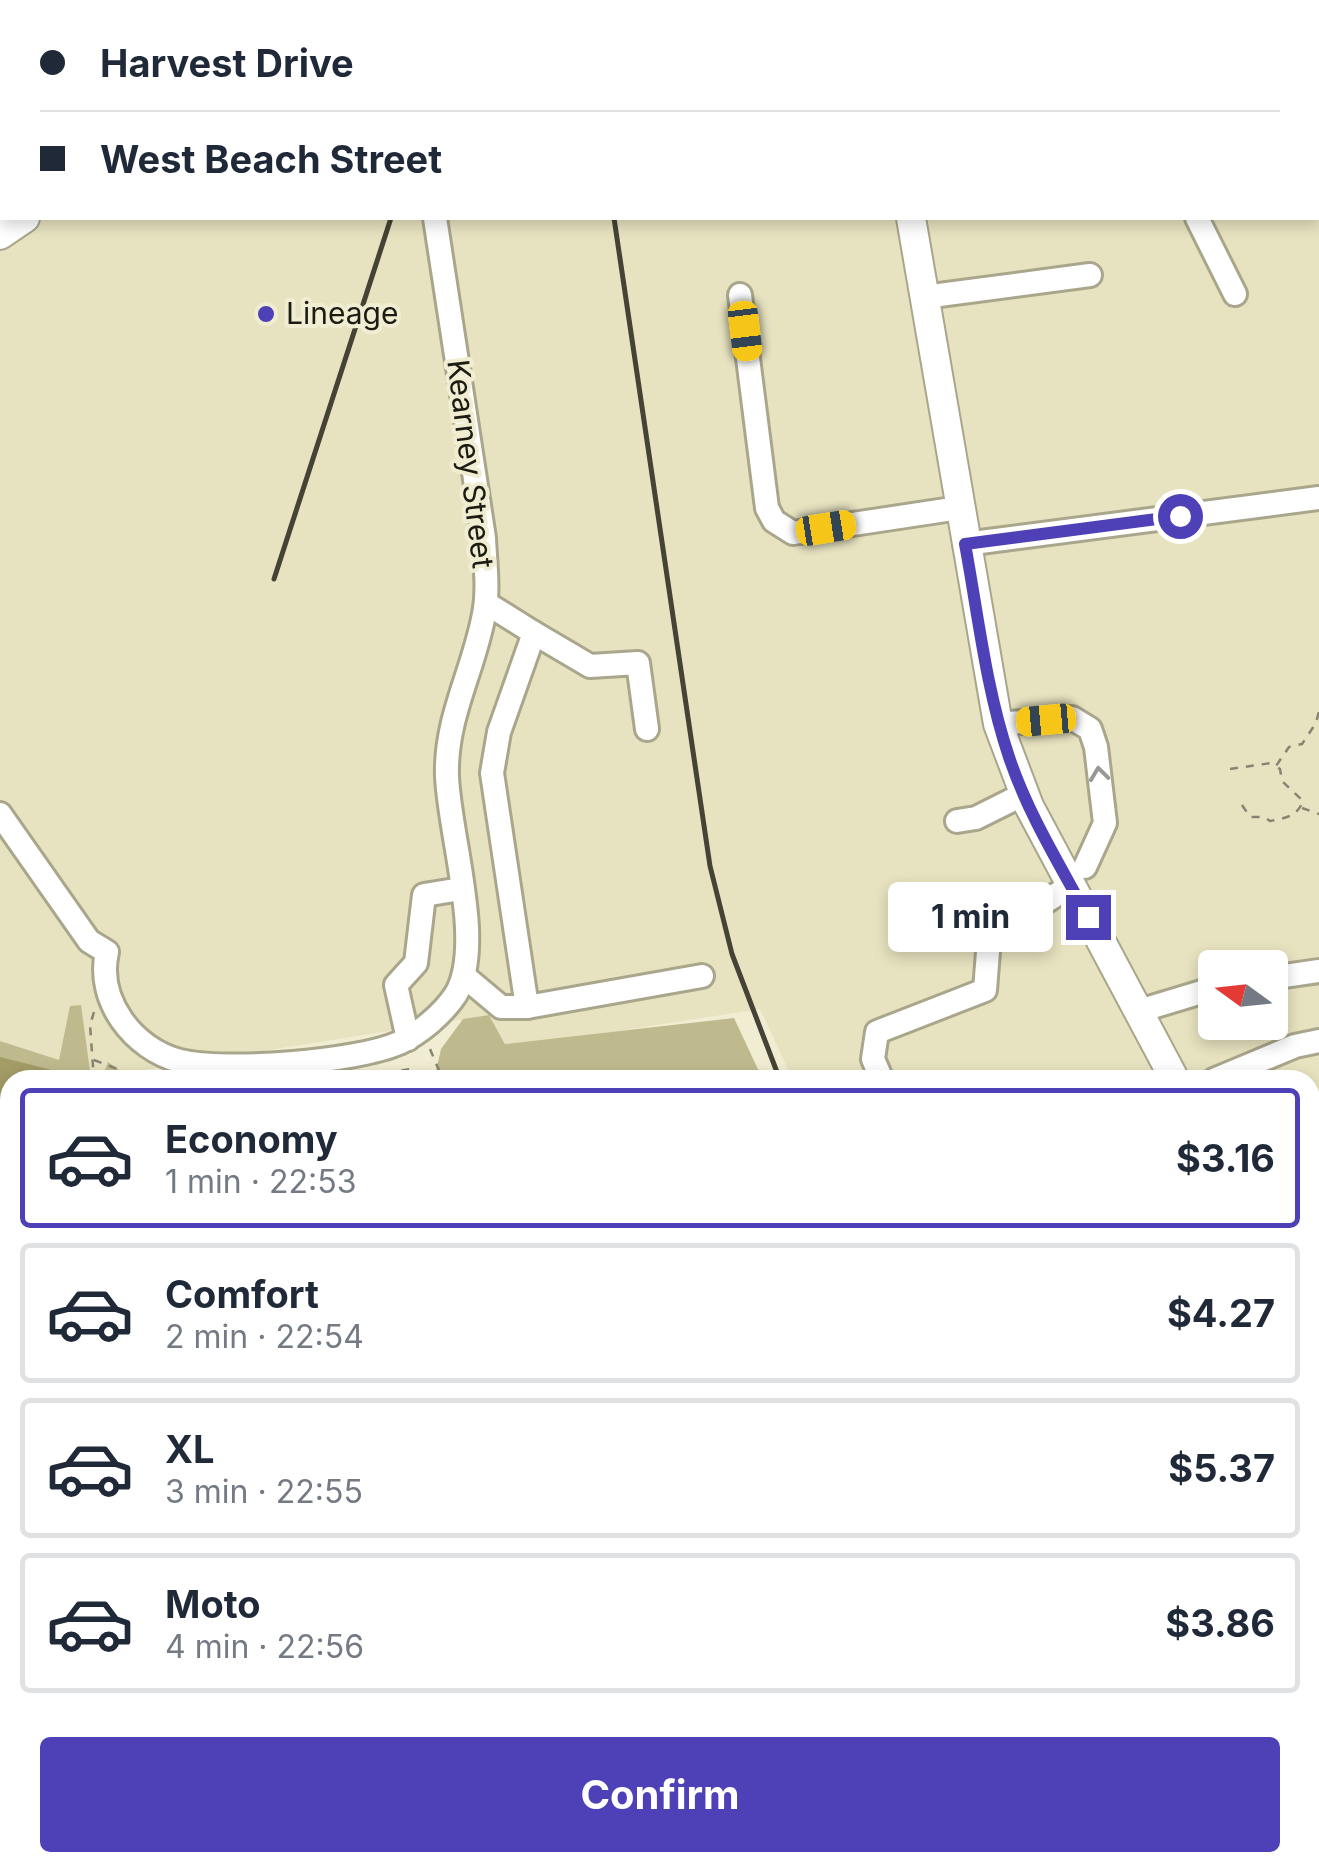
<!DOCTYPE html>
<html lang="en">
<head>
<meta charset="utf-8">
<style>
  :root { --surface:#fff; --page:#f6f6f7; --text:#1f2937; --muted:#747a83; --line:#e0e1e3; --accent:#4e41b8 }
  body { margin:0; font-family:Inter,sans-serif; background:var(--page); color:var(--text); height:100vh; display:flex; flex-direction:column; font-size:38px; white-space:nowrap }
  * { box-sizing:border-box; margin:0 }
  p { font-size:32px; color:var(--muted) }
  .icon { flex:none; width:55px; height:55px; fill:none; stroke:currentColor; stroke-width:2; stroke-linecap:round; stroke-linejoin:round }
  .map { position:relative; flex:1; overflow:hidden }
  .details { position:absolute; left:0px; top:1070px; width:1320px; height:802px; display:flex; flex-direction:column; background:var(--surface); border-radius:30px 30px 0 0; box-shadow:0 5px 15px #0003 }
  .details>* { flex:none }
  .guide { position:absolute; left:0px; top:0px; width:1320px; height:220px; box-shadow:0 5px 15px #0003; display:grid; align-content:center; height:220px; padding:0 40px; background:var(--surface) }
  .needle { width:65px; rotate:285deg }
  .buttons { position:absolute; left:1198px; top:950px; display:grid; gap:20px }
  .buttons a { display:grid; place-items:center; width:90px; height:90px; border-radius:10px; background:var(--surface); box-shadow:0 5px 15px #0003; font-size:50px }
  .end { position:absolute; width:45px; height:45px; margin:-22px; border:12px solid #4e41b8; background:#fff; box-shadow:0 0 0 5px #fff }
  .from { border-radius:50% }
  .bubble { position:absolute; height:70px; border-radius:10px; background:var(--surface); box-shadow:0 5px 15px #0003; font-size:32px; font-weight:700; line-height:70px; text-align:center }
  .car { position:absolute; width:30px; height:60px; margin:-30px -15px; border-radius:12px; box-shadow:0 0 8px 2px #0007; background:linear-gradient(#f5c518 24%,#345 0 40%,#f5c518 0 76%,#345 0 86%,#f5c518 0) }
  .guide b { display:flex; align-items:center; gap:35px; height:95px; font-size:38px }
  .guide b+b { border-top:2px solid var(--line) }
  .guide i { width:25px; height:25px; background:var(--text) }
  ul { padding:18px 0 0; list-style:none }
  li { display:flex; align-items:center; gap:30px; height:140px; margin:0 20px 15px; padding:0 20px; border:5px solid var(--line); border-radius:10px }
  li div { flex:1 }
  li b { display:block; font-size:38px }
  li em { font-style:normal; font-weight:700 }
  li.selected { border-color:var(--accent) }
  li>.icon { width:90px; height:90px; stroke-width:1.5 }
  .cta { display:flex; gap:20px; margin-top:auto; padding:20px 40px }
  .cta a { flex:1; height:115px; border-radius:10px; background:var(--accent); color:#fff; font-size:40px; font-weight:700; line-height:115px; text-align:center }
  .map>svg:first-child { display:block }
  .built { fill:#e7e3c0; fill-rule:evenodd }
  .green { fill:#bfba8e }
  .water { fill:#a39c67 }
  .lines { fill:none; stroke-linecap:round; stroke-linejoin:round }
  .stream { stroke:#a39c67; stroke-width:5 }
  .minor-casing { stroke:#a9a68c; stroke-width:28 }
  .major-casing { stroke:#a9a68c; stroke-width:32 }
  .path { stroke:#878572; stroke-width:2.5; stroke-dasharray:8 8; stroke-linecap:butt }
  .minor { stroke:#fff; stroke-width:22 }
  .major { stroke:#fff; stroke-width:28 }
  .rail { stroke:#444335; stroke-width:5 }
  .oneway { stroke:#999994 }
  .route { stroke:#4e41b8; stroke-width:12 }
  .poi-dot { fill:#4e41b8; stroke:#f0edd2; stroke-width:4 }
  .labels { text-anchor:middle; stroke-width:8; stroke-linejoin:round; paint-order:stroke }
  .poi-label { font-size:30px; fill:#1d1c12; stroke:#f0edd2; text-anchor:start }
  .street-label { font-size:30px; fill:#1d1c12; stroke:#f0edd2 }
</style>
</head>
<body>
<div class="map">
<svg width="1319" height="1871" viewBox="0 0 1319 1871">
  <rect width="100%" height="100%" fill="#f0edd2"/>
  <g class="built">
    <path d="M90 0H1319V1871H1158L1154 1863 1310 1862V1080H793L760 1009 508 1048 489 1015 107 1076 0 1041V68L2 66V218H1318V2H87ZM1215 968H1270V1022H1215Z"/>
    <polygon points="0,1652 10,1662 10,1862 81,1863 71,1871 0,1871"/>
  </g>
  <g class="green">
    <polygon points="81,1005 90,1071 103,1075 108,1062 133,1080 10,1080 10,1452 0,1464 0,1041 59,1060 70,1006"/>
    <polygon points="489,1015 505,1044 734,1018 763,1080 434,1080 441,1049 463,1019"/>
    <polygon points="1125,1862 1129,1871 659,1871 655,1863"/>
  </g>
  <polygon class="water" points="0,1057 76,1076 75,1080 10,1080 10,1217 0,1218"/>
  <g class="lines">
    <polyline class="stream" points="0,1249 10,1250"/>
    <defs>
      <g id="minor">
        <polyline points="64,0 66,2"/>
        <polyline points="257,0 259,2"/>
        <polyline points="400,0 400,2"/>
        <polyline points="130,2 134,0"/>
        <polyline points="1081,2 1086,0"/>
        <polyline points="0,108 2,106"/>
        <polyline points="0,168 2,172"/>
        <polyline points="1197,218 1235,294"/>
        <polyline points="740,295 767,508 774,521 793,533 959,508"/>
        <polyline points="924,297 1090,275"/>
        <polyline points="965,544 1319,498"/>
        <polyline points="534,633 590,666 638,663 647,729"/>
        <polyline points="998,724 1072,718 1090,729 1096,747 1105,823 1085,867"/>
        <path d="M0 814 89 941 107 952C96 1000 133 1049 180 1061 225 1072 356 1062 399 1043 420 1033 443 1014 456 994 485 944 449 835 447 776 445 718 474 670 484 614 489 589 485 563 484 538L435 218"/>
        <polyline points="957,821 976,818 1024,794"/>
        <polyline points="464,976 501,1007 527,1007 492,773 499,732 534,633 486,603"/>
        <polyline points="1270,978 1319,971"/>
        <polyline points="527,1007 702,976"/>
        <polyline points="1139,1011 1215,988"/>
        <polyline points="408,1039 396,985 416,963 424,895 461,889"/>
        <polyline points="882,1080 873,1059 877,1032 985,990 989,939 1071,885"/>
        <polyline points="1214,1080 1295,1046 1319,1041"/>
        <polyline points="1310,1228 1319,1246"/>
        <polyline points="0,1829 10,1804"/>
        <polyline points="254,1862 258,1871"/>
        <polyline points="467,1862 471,1871"/>
        <polyline points="102,1871 99,1865 102,1862"/>
      </g>
      <g id="major">
        <polyline points="873,0 873,2"/>
        <polyline points="329,2 332,0"/>
        <polyline points="911,218 998,724 1029,806 1175,1080"/>
        <polyline points="0,235 25,218"/>
        <polyline points="1310,1337 1319,1354"/>
      </g>
    </defs>
    <use href="#minor" class="minor-casing"/>
    <use href="#major" class="major-casing"/>
    <g class="path">
      <polyline points="1230,769 1271,763 1276,766 1289,747 1302,744 1316,723 1319,711"/>
      <path d="M1242 805 1250 817H1264L1270 821C1285 818 1297 817 1303 801L1282 781 1280 769 1276 766"/>
      <polyline points="1302,808 1319,814"/>
      <polyline points="94,1012 90,1025 94,1080"/>
      <polyline points="430,1049 443,1080"/>
      <polyline points="94,1060 146,1080"/>
      <polyline points="338,1080 411,1069 439,1080"/>
      <polyline points="632,1862 636,1871"/>
      <polyline points="738,1862 742,1871"/>
      <polyline points="1125,1862 1129,1871"/>
    </g>
    <use href="#minor" class="minor"/>
    <use href="#major" class="major"/>
    <g class="rail">
      <polyline points="464,2 465,0"/>
      <polyline points="631,2 631,0"/>
      <polyline points="614,218 710,866 732,954 780,1080"/>
      <polyline points="274,579 391,218"/>
      <polyline points="1310,1709 1319,1670"/>
      <polyline points="1138,1862 1142,1871"/>
      <polyline points="1304,1871 1304,1862"/>
    </g>
  </g>
  <defs><path id="oneway-chevron" d="M-2-3.5L2.5 0L-2 3.5" fill="none" stroke-width="1.6" stroke-linecap="round" stroke-linejoin="round" transform="scale(2.5)"/></defs>
  <use class="oneway" href="#oneway-chevron" transform="translate(1099 774) rotate(-97)"/>
  <g class="lines">
    <path class="route" d="M1088 917C1060 865 1028 814 1009 757 986 689 978 614 965 544L1180 516"/>
  </g>
  <circle class="poi-dot" cx="266" cy="314" r="10"/>
  <g class="labels">
    <g class="poi-label">
      <text x="286" y="324">Lineage</text>
    </g>
    <g class="street-label">
      <text transform="translate(470 464) rotate(83)" y="10">Kearney Street</text>
    </g>
  </g>
</svg>
<div class="buttons">
<a><svg class="needle" viewBox="-14 -14 28 28"><path d="M0-13l5 13h-10z" fill="#e53935"/><path d="M0 13l5-13h-10z" fill="#747a83"/></svg></a>
</div>
<i class="end from" style="left:1180px;top:516px"></i>
<i class="end" style="left:1088px;top:917px"></i>
<div class="bubble" style="left:888px;top:882px;width:165px">1 min</div>
<i class="car" style="left:745px;top:331px;rotate:173deg"></i>
<i class="car" style="left:826px;top:528px;rotate:81deg"></i>
<i class="car" style="left:1046px;top:720px;rotate:265deg"></i>
<div class="guide">
<b><i class="from"></i>Harvest Drive</b>
<b><i></i>West Beach Street</b>
</div>
<section class="details">
<ul>
<li class="selected"><svg class="icon" aria-label="car" viewBox="0 0 24 24"><path d="M5 17H2v-5l4-1 3-4h7l3 4 3 1v5h-3M9 17h6M6 11h13"/><circle cx="7" cy="17" r="2"/><circle cx="17" cy="17" r="2"/></svg><div><b>Economy</b><p>1 min · 22:53</p></div><em>$3.16</em></li>
<li><svg class="icon" aria-label="car" viewBox="0 0 24 24"><path d="M5 17H2v-5l4-1 3-4h7l3 4 3 1v5h-3M9 17h6M6 11h13"/><circle cx="7" cy="17" r="2"/><circle cx="17" cy="17" r="2"/></svg><div><b>Comfort</b><p>2 min · 22:54</p></div><em>$4.27</em></li>
<li><svg class="icon" aria-label="car" viewBox="0 0 24 24"><path d="M5 17H2v-5l4-1 3-4h7l3 4 3 1v5h-3M9 17h6M6 11h13"/><circle cx="7" cy="17" r="2"/><circle cx="17" cy="17" r="2"/></svg><div><b>XL</b><p>3 min · 22:55</p></div><em>$5.37</em></li>
<li><svg class="icon" aria-label="car" viewBox="0 0 24 24"><path d="M5 17H2v-5l4-1 3-4h7l3 4 3 1v5h-3M9 17h6M6 11h13"/><circle cx="7" cy="17" r="2"/><circle cx="17" cy="17" r="2"/></svg><div><b>Moto</b><p>4 min · 22:56</p></div><em>$3.86</em></li>
</ul>
<div class="cta"><a>Confirm</a></div>
</section>
</div>
</body>
</html>
